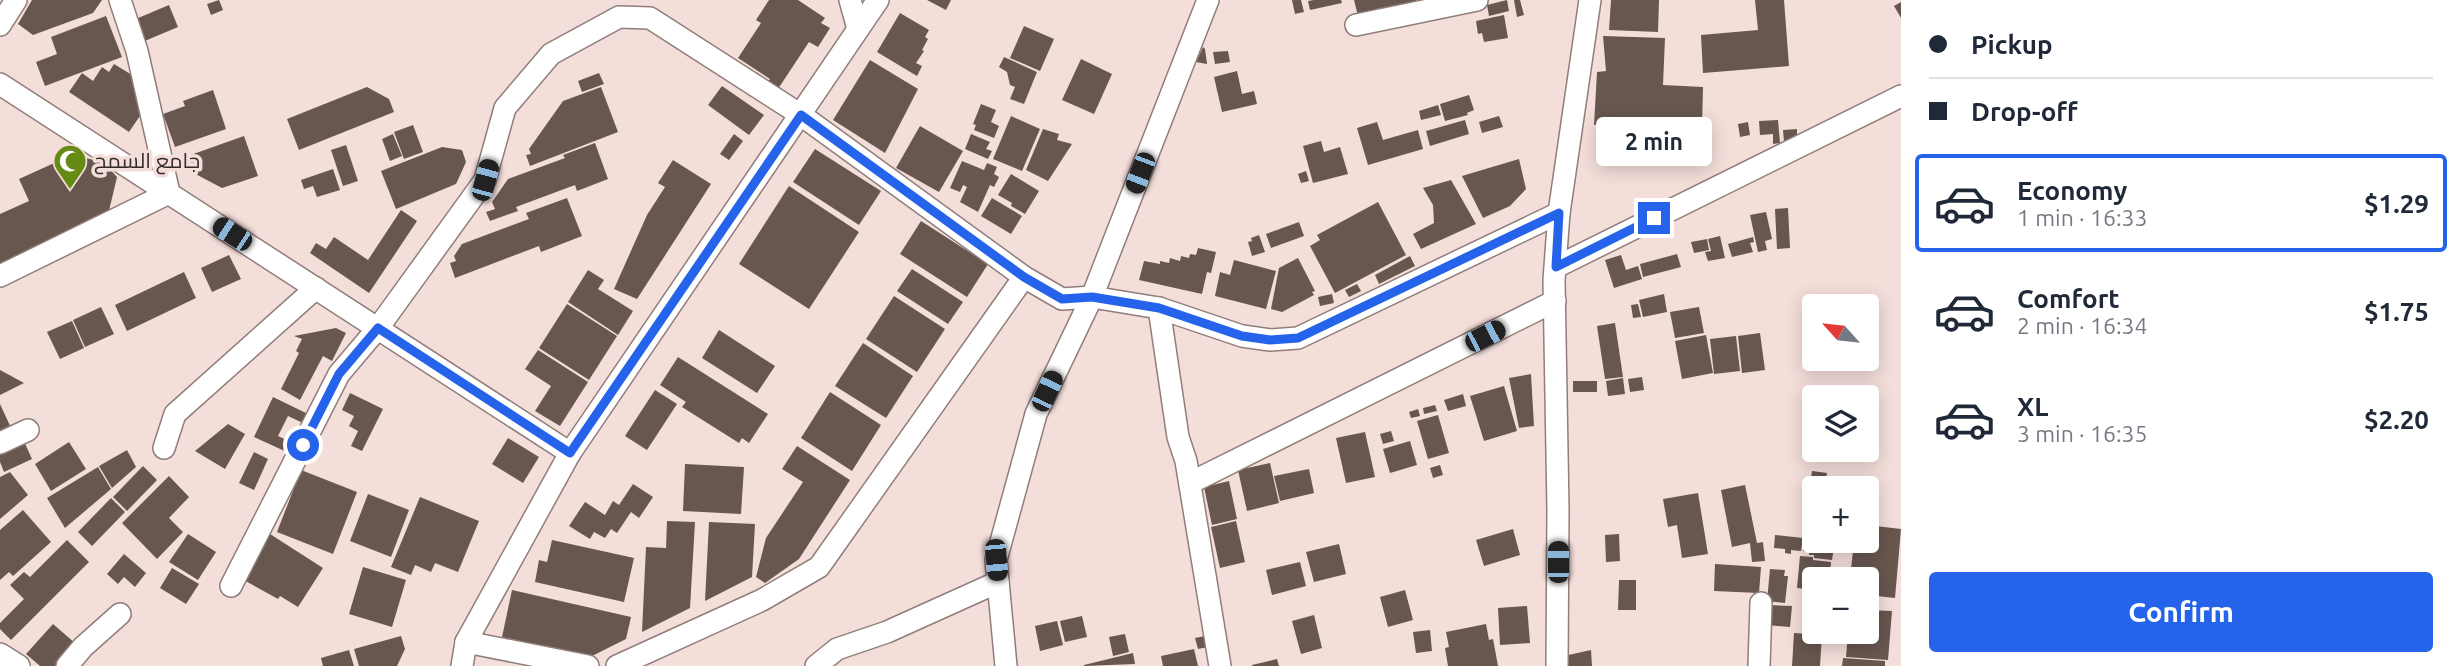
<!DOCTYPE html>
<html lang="en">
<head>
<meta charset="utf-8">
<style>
  :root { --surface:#fff; --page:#f2f2f3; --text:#1f2937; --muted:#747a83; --line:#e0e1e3; --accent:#2563eb }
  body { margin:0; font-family:Ubuntu,Cairo,sans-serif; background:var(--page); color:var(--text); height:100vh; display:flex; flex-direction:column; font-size:26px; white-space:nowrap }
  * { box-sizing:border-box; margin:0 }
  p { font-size:23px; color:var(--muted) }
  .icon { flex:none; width:38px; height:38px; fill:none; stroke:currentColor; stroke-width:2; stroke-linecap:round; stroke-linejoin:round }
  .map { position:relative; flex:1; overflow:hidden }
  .details { display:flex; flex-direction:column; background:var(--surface); width:560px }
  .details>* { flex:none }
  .banner { display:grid; align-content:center; height:154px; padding:0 28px; background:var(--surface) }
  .needle { width:46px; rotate:297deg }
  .fabs { position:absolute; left:1802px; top:294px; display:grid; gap:14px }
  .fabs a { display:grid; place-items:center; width:77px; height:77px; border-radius:7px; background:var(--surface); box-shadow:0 4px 18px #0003; font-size:35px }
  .end { position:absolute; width:32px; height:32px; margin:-16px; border:9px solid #2563eb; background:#fff; box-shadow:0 0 0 4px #fff }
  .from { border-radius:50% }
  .bubble { position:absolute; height:49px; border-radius:7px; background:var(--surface); box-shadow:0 4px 18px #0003; font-size:23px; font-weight:700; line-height:49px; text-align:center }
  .car { position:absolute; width:21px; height:42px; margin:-21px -10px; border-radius:9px; box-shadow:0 0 5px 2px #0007; background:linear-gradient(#222 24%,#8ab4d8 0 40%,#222 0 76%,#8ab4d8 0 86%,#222 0) }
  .banner b { display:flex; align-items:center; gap:24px; height:66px; font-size:26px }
  .banner b+b { border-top:2px solid var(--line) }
  .banner i { width:18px; height:18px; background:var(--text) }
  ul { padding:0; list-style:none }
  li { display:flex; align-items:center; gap:21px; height:98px; margin:0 14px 10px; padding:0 14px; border:4px solid transparent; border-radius:7px }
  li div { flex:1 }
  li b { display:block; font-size:26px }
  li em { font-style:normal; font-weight:700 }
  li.on { border-color:var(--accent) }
  li>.icon { width:63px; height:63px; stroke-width:1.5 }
  .action { display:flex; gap:14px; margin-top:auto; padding:14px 28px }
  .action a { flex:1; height:80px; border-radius:7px; background:var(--accent); color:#fff; font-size:28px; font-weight:700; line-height:80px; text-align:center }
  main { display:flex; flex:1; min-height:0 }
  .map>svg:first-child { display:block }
  .building { fill:#67574f }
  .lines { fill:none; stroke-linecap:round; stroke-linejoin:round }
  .minor-casing { stroke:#917d7a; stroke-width:24 }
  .minor { stroke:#fff; stroke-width:21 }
  .route { stroke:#2563eb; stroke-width:9 }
  .labels { text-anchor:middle; stroke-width:7; stroke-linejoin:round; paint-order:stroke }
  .poi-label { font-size:21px; fill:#342c2a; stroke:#f4deda; text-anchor:start }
</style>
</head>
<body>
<main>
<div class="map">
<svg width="1901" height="666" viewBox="0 0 1901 666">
  <rect width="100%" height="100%" fill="#f4deda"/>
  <g class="building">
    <polygon points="32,0 102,0 93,13 33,35 18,24"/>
    <polygon points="219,0 223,10 211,15 207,4"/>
    <polygon points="769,0 798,0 825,18 821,23 830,28 818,47 809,42 776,92 765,85 770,79 738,58 761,23 756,20"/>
    <polygon points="927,0 951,0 946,10"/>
    <polygon points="1292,0 1301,0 1304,12 1295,14"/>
    <polygon points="1314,0 1341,0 1342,3 1310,10 1308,1"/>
    <polygon points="1354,0 1416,0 1417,4 1359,20"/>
    <polygon points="1507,0 1509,11 1489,16 1487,5"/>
    <polygon points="1514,0 1520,0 1524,15 1517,17"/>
    <polygon points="1611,0 1659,0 1658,32 1609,30"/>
    <polygon points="1755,0 1784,0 1789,66 1703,73 1701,35 1758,30"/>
    <polygon points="1901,2 1901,18 1894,6"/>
    <polygon points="169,5 178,27 140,43 131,21"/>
    <polygon points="900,13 929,30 925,37 928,39 922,50 924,51 916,63 922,66 917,76 877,52"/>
    <polygon points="1504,15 1508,38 1484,42 1482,33 1478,34 1476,21"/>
    <polygon points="106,16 122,57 45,86 36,62 57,54 51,37"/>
    <polygon points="1024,26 1054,39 1040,71 1010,58"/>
    <polygon points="1603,36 1665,38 1663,85 1703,87 1702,127 1605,142 1604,123 1594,125 1597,72 1606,71"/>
    <polygon points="1203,47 1205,49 1207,64 1196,62"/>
    <polygon points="1228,51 1230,62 1215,64 1213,52"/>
    <polygon points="1004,57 1037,72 1024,104 1010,99 1015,87 1010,85 1007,72 999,67"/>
    <polygon points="1081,59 1112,74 1094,114 1062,100"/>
    <polygon points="870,60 918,89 885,153 833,120"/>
    <polygon points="114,64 132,75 142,113 129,132 69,92 82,73 93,81 102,67 109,72"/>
    <polygon points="1237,71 1242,94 1254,91 1257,104 1222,112 1214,77"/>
    <polygon points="599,73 604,84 582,92 578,81"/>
    <polygon points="722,86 764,115 749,135 708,105"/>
    <polygon points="367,87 389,99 394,112 299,150 287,119"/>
    <polygon points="601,87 618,132 530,166 526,155 531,154 529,149 563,101"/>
    <polygon points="213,90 226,129 175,147 163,114 185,106 183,101"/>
    <polygon points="1469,95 1474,110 1467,113 1468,115 1445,121 1440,104"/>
    <polygon points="981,104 996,110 991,122 999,126 994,138 974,130 976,125 973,124"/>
    <polygon points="1438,105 1441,115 1421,120 1419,111"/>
    <polygon points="1011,116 1040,129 1022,171 993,159"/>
    <polygon points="1499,116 1503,127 1482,133 1479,122"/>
    <polygon points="1465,120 1469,134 1430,146 1426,131"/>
    <polygon points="1778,120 1780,143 1773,144 1773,134 1760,135 1759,121"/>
    <polygon points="1377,122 1383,140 1418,130 1423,149 1368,165 1357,128"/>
    <polygon points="1748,122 1750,135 1740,137 1738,124"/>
    <polygon points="413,125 423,152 404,159 394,132"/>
    <polygon points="920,126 963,151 939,192 896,168"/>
    <polygon points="1043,129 1059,134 1057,140 1072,144 1048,181 1026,170"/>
    <polygon points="1797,129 1797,137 1784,141 1783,130"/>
    <polygon points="1704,131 1707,148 1695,150 1692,133"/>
    <polygon points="393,134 402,156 390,161 382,139"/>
    <polygon points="734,134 743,141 729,160 720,154"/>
    <polygon points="971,134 990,142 986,149 992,151 988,159 965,149"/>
    <polygon points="244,136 258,176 222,188 186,169 182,158"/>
    <polygon points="1321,141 1324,152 1340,147 1348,174 1313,183 1303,146"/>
    <polygon points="595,143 608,179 577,191 575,185 516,207 518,211 490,221 486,212 495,209 492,202 508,179 565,158 563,155"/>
    <polygon points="346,145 358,181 343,186 331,150"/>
    <polygon points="442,147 462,150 466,162 456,184 396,209 381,171"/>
    <polygon points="815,149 881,191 859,225 793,182"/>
    <polygon points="72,155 103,162 117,177 108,215 0,265 0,214 29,201 19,179"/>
    <polygon points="1519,159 1526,189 1510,206 1483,218 1462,176"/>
    <polygon points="673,160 711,184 637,299 614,289 647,215 665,187 658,183"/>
    <polygon points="962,161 984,170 987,163 997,167 994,174 999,177 994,187 990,185 978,212 960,202 967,187 963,185 960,192 950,188"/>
    <polygon points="333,169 340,190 317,197 313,186 304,189 301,180"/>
    <polygon points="1306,171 1309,181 1301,183 1298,174"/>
    <polygon points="1011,174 1039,191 1025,214 1011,206 1012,203 998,195"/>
    <polygon points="1451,180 1476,224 1421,249 1413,234 1434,223 1433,205 1423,188"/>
    <polygon points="789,186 859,232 809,309 739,264"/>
    <polygon points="567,198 582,236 541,252 539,246 455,278 450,263 456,261 454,256 462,244 529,219 526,213"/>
    <polygon points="992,198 1022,216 1011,234 981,216"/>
    <polygon points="1378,202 1406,255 1335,293 1310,246 1320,240 1317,235"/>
    <polygon points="1788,208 1790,248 1777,249 1775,209"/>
    <polygon points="401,210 417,221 369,293 310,253 316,243 326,249 334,237 368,260"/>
    <polygon points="1766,212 1772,239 1765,241 1767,250 1758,252 1750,215"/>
    <polygon points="921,221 988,264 967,297 900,254"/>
    <polygon points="1299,222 1304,236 1271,248 1266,234"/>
    <polygon points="1259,235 1265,252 1252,256 1248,242 1252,241 1251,238"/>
    <polygon points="1720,236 1725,258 1708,261 1705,252 1711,251 1708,239"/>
    <polygon points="1753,237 1754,242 1750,243 1753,252 1732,257 1728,244"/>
    <polygon points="1707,239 1709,250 1694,253 1691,242"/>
    <polygon points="1198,248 1216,252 1211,273 1207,272 1202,294 1139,280 1144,261 1160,264 1160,261 1169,263 1170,258 1180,261 1181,256 1189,258 1190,254 1196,255"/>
    <polygon points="1677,254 1681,267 1643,277 1640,264"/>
    <polygon points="229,255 241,279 212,292 201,268"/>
    <polygon points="1621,255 1626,270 1638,266 1642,279 1614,288 1605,260"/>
    <polygon points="1410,256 1415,266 1379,284 1375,275"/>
    <polygon points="1298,258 1315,291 1312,292 1314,295 1282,312 1271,309 1279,268"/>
    <polygon points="1234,260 1276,271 1266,309 1215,296 1220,272 1230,275"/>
    <polygon points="912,269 963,302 948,324 897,291"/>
    <polygon points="588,270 604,280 598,289 633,311 618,335 568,302"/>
    <polygon points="184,272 196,298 127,331 115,305"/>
    <polygon points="1357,284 1361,291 1349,297 1345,290"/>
    <polygon points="1332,294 1334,303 1320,306 1318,297"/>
    <polygon points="1664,294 1667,312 1643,317 1639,300"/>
    <polygon points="894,296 945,329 917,372 866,339"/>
    <polygon points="567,304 617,336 589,380 539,348"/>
    <polygon points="1638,304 1641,317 1633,318 1631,305"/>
    <polygon points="101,307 114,334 85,347 73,320"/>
    <polygon points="1699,307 1704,333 1675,338 1670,312"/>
    <polygon points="72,321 84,348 60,359 47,332"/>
    <polygon points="1615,323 1623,377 1605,379 1597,326"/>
    <polygon points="336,328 346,333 332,361 323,356 300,400 281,389 299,353 296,351 302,339 294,336"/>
    <polygon points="719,330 775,366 757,393 702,358"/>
    <polygon points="1760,333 1765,370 1742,373 1738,336"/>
    <polygon points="1706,335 1713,373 1682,379 1675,341"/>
    <polygon points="1736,336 1740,371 1714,374 1710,339"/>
    <polygon points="863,343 913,376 886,418 835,386"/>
    <polygon points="538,350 588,382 560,426 535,411 551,386 525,369"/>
    <polygon points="678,357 768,414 749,443 742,438 739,443 682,407 686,402 660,385"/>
    <polygon points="0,370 24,383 0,395"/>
    <polygon points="1531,374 1534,426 1519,428 1509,378"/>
    <polygon points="1642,377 1644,390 1630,392 1628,379"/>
    <polygon points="1623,378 1625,394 1608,396 1606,381"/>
    <rect x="1573" y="381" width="24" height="11"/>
    <polygon points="1504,386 1517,431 1484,441 1470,396"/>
    <polygon points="655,390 677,404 647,450 625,436"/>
    <polygon points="830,392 881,425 852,471 801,438"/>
    <polygon points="350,393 383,409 362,451 351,446 358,431 349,426 354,416 342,410"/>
    <polygon points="1463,394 1466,406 1448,411 1444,400"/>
    <polygon points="273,397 308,414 303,423 288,416 278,436 293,443 289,453 254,437"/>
    <polygon points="0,404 12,430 0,436"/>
    <polygon points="1435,405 1437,411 1424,414 1423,408"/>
    <polygon points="1418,409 1420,416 1411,418 1409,412"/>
    <polygon points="1438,415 1449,453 1428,459 1417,421"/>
    <polygon points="228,424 245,434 225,469 195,451"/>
    <polygon points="1391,431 1394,441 1383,444 1380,434"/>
    <polygon points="1365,432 1375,477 1346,483 1336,438"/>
    <polygon points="508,438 539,457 523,483 492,464"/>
    <polygon points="23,439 32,459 4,472 0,462 0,450"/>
    <polygon points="1410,441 1417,465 1390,473 1383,449"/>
    <polygon points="69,442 86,469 51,491 35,464"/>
    <polygon points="797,446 850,480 799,559 765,583 756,577 766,538 803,482 782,469"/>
    <polygon points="127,450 136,467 112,488 99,466"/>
    <polygon points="254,452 268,459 254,490 239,483"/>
    <polygon points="1270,463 1279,503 1247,511 1238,470"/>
    <polygon points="685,464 744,467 741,514 683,511"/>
    <polygon points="1440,465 1443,475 1433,478 1430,468"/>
    <polygon points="143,466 157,480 127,511 113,497"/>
    <polygon points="98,467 111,489 65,528 47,498"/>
    <polygon points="1309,469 1314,493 1280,501 1274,476"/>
    <polygon points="301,470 357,492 333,554 277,532"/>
    <polygon points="1812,471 1827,473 1825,488 1815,488 1815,507 1807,505"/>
    <polygon points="10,472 28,495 0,519 0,477"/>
    <polygon points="169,476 189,497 169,518 183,532 157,559 122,523"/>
    <polygon points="1229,481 1237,519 1212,525 1204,487"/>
    <polygon points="633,484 653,497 639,518 631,512 617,533 611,529 605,538 594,532 590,539 569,526 585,502 605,515 613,501 619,505"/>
    <polygon points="1745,485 1757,543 1763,542 1765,561 1752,562 1750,543 1732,547 1721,490"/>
    <polygon points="1698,493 1708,554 1682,558 1677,525 1668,527 1663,499"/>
    <polygon points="368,494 409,510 391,557 350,541"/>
    <polygon points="420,497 479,521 458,572 435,563 431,572 415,565 411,575 391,567"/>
    <polygon points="111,498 125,512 92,546 78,532"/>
    <polygon points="1806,508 1815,509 1815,528 1803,526"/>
    <polygon points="23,510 51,542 13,576 9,572 0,580 0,530"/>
    <polygon points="667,521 695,522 690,608 642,632 646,547 666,548"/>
    <polygon points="1236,521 1245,562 1220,568 1211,527"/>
    <polygon points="709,522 755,524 752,577 705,601"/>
    <polygon points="1867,525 1901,529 1895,598 1867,595 1867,579 1850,579 1854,541 1867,541"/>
    <polygon points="1513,529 1520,555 1484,566 1476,540"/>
    <polygon points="1806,529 1815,530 1815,541 1835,541 1832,560 1814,558 1814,555 1809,555 1809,552 1803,551"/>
    <polygon points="188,534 216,552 198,580 169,562"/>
    <polygon points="270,534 323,568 298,607 280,596 278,599 242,579"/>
    <polygon points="1619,534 1620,561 1606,562 1605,535"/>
    <polygon points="1775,535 1803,538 1801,551 1791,550 1791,554 1785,553 1785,549 1774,548"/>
    <polygon points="67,540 89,562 11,640 0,629 0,623 24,599 10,585 24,572 30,577"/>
    <polygon points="552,540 634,558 624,602 535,582 539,560 547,562"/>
    <polygon points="1339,544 1346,574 1314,582 1306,552"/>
    <polygon points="124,554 146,573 135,587 124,577 118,584 107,574"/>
    <polygon points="1800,556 1813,557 1813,560 1831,562 1830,576 1814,574 1814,576 1824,577 1824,579 1815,579 1815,590 1797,588"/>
    <polygon points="1300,562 1306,586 1272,595 1266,570"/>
    <polygon points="1715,564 1761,567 1759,593 1714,591"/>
    <polygon points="363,567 406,580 392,627 349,614"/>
    <polygon points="172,568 199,584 186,604 160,588"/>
    <polygon points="1770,569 1785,570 1784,576 1788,576 1785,603 1767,601"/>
    <polygon points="1619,580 1636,580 1636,610 1618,610"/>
    <polygon points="512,590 631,617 626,639 590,657 502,637"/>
    <polygon points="1405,590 1413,620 1388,627 1380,597"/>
    <polygon points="1768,605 1792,606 1790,627 1767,625"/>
    <polygon points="1527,606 1530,643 1500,645 1498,608"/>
    <polygon points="1867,610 1892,611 1888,660 1846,657 1848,632 1867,632"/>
    <polygon points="1314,615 1322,648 1301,654 1292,621"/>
    <polygon points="1082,616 1087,637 1065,642 1060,621"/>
    <polygon points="1057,621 1063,645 1040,651 1035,626"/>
    <polygon points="53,624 76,644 56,666 40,666 26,654"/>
    <polygon points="1486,624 1489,640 1493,639 1498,666 1448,666 1445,648 1449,647 1446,632"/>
    <polygon points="1430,630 1432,651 1416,653 1413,632"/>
    <polygon points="1794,633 1822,635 1820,666 1792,666"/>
    <polygon points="1125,634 1129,652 1113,656 1109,637"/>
    <polygon points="401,636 405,649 397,666 359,666 354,649"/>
    <polygon points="1205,636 1208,647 1198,649 1195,638"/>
    <polygon points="1194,649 1198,666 1163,666 1161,656"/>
    <polygon points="349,650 354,666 323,666 321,658"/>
    <polygon points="1591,650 1592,666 1565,666 1564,656"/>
    <polygon points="1133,653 1135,664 1084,666 1084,665"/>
    <polygon points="1843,658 1885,661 1885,666 1842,666"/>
    <polygon points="1277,659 1279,666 1252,666 1252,665"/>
  </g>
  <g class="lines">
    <defs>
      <g id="minor">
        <polyline points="850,0 858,29"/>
        <polyline points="0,25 16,0"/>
        <polyline points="1356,25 1477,0"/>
        <polyline points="0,84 570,453"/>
        <polyline points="1556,267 1901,96"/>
        <polyline points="0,276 169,193 137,51 120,0"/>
        <polyline points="1159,308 1178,437 1186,461 1220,666"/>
        <polyline points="0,443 28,430"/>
        <polyline points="164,448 175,414 316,288"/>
        <polyline points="1190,483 1555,301"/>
        <polyline points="231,586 339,374 378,328 485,180 505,108 551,54 619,17 650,18 801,115 1024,277 1062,299 1092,297 1159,308 1242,336 1270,340 1298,338 1559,213"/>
        <polyline points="466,642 588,666"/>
        <polyline points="0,654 19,666"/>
        <polyline points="67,666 83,647 120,614"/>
        <polyline points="462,666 466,642 570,453 878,0"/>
        <polyline points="617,666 762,600 819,567 1024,277"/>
        <polyline points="816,666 837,649 887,632 998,582"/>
        <polyline points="1006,666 996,560 1036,414 1092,297 1208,0"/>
        <polyline points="1557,666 1558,510 1554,280 1559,213 1590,0"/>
        <polyline points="1759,666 1761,603"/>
      </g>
    </defs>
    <use href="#minor" class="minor-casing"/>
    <use href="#minor" class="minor"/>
  </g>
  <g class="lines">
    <polyline class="route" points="303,445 339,374 378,328 570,453 801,115 1024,277 1062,299 1092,297 1159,308 1242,336 1270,340 1298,338 1559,213 1556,267 1654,218"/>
  </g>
  <defs>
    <symbol id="mosque-pin" viewBox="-11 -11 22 30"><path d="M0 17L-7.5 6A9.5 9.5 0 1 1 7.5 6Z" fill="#668b14" stroke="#f4deda"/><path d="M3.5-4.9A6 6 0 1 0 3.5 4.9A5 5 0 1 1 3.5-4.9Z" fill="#fff"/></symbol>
  </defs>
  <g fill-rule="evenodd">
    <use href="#mosque-pin" x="51" y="142" width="38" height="52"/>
  </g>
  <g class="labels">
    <g class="poi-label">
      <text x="94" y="168">جامع السمح</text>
    </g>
  </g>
</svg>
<div class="fabs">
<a><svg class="needle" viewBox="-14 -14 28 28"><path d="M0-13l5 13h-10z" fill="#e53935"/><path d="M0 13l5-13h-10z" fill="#747a83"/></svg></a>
<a><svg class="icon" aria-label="layers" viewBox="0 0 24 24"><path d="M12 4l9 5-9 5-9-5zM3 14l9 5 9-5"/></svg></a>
<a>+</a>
<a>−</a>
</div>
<i class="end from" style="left:303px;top:445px"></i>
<i class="end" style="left:1654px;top:218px"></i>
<div class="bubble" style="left:1596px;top:117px;width:116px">2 min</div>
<i class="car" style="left:1140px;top:173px;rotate:201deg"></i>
<i class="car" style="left:485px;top:180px;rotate:15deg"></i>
<i class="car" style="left:232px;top:234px;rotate:303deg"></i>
<i class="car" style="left:1485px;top:336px;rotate:63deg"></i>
<i class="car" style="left:1047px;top:391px;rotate:25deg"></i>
<i class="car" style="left:996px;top:560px;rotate:175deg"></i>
<i class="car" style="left:1558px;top:562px;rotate:0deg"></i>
</div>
<section class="details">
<div class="banner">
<b><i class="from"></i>Pickup</b>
<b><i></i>Drop-off</b>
</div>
<ul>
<li class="on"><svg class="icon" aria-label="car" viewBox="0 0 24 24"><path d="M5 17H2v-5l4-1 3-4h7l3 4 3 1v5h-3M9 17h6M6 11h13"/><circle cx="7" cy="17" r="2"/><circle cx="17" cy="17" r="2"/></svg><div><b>Economy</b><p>1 min · 16:33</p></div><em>$1.29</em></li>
<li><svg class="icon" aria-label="car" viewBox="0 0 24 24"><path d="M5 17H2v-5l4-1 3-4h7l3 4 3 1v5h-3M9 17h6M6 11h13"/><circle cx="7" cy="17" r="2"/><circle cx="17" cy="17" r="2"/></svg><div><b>Comfort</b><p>2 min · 16:34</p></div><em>$1.75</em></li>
<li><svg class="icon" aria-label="car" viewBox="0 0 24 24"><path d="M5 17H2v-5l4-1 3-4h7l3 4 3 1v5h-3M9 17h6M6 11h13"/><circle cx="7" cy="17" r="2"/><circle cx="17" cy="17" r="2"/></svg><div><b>XL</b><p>3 min · 16:35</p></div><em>$2.20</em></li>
</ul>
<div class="action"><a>Confirm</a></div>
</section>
</main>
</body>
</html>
